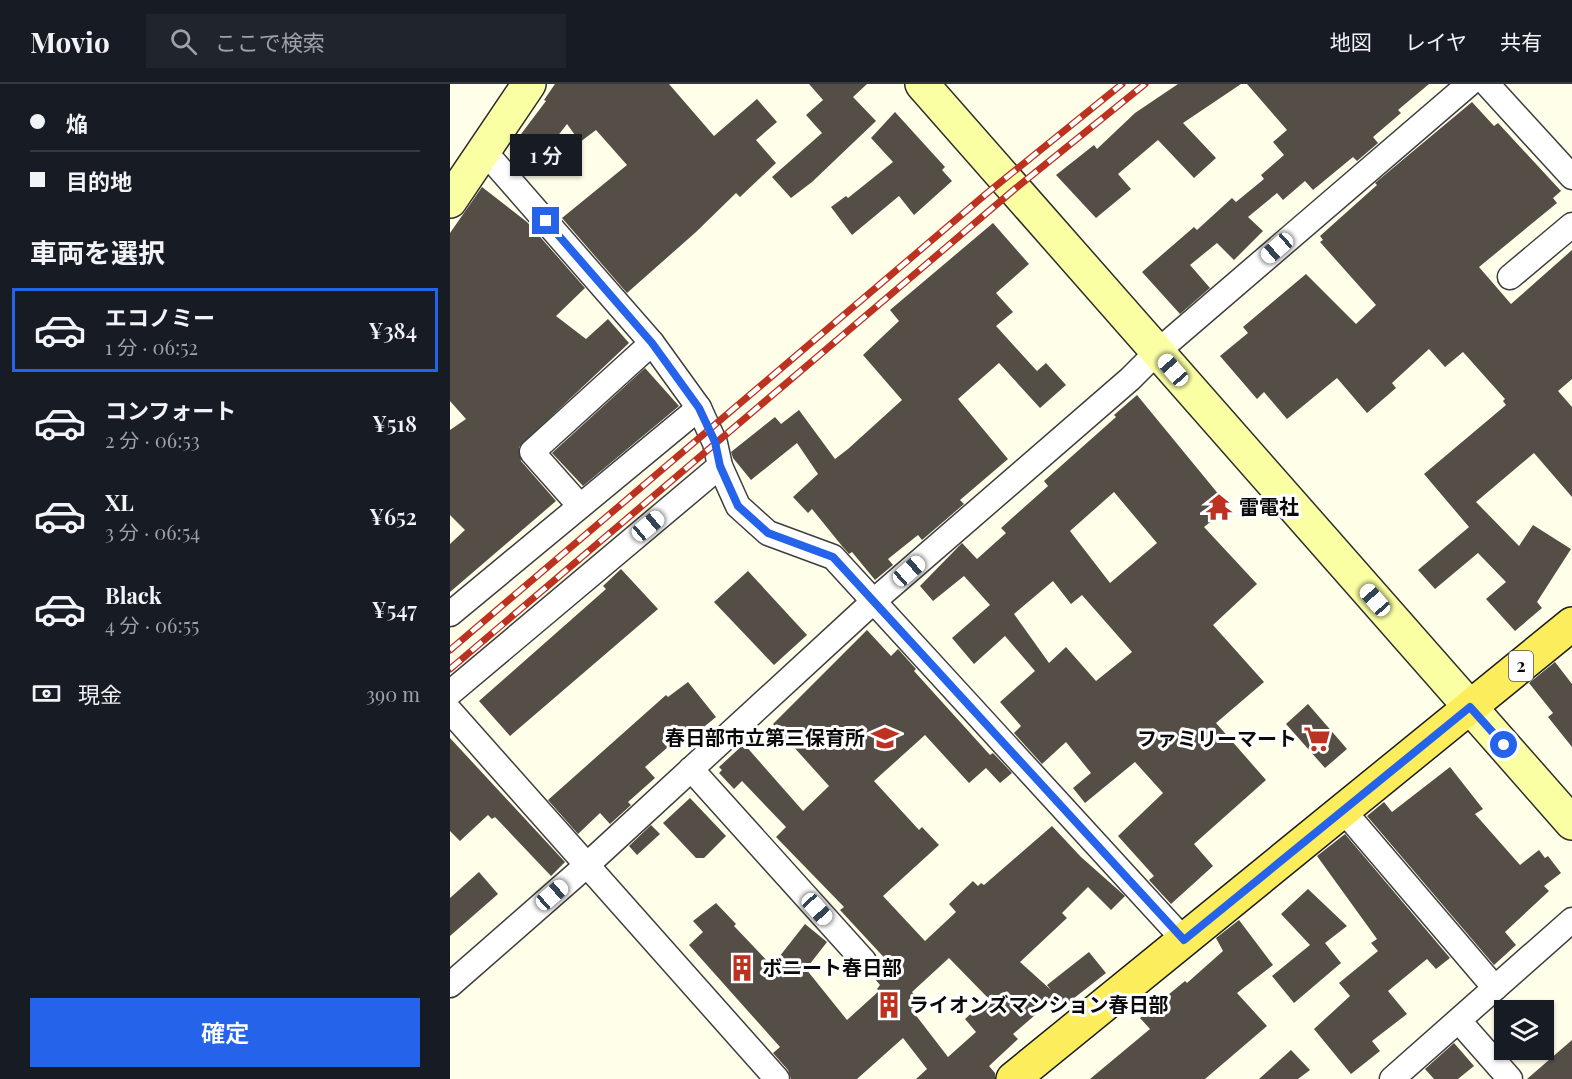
<!DOCTYPE html>
<html lang="ja">
<head>
<meta charset="utf-8">
<style>
  :root { --surface:#171b24; --page:#20242c; --text:#f1f3f6; --muted:#9ea1a6; --line:#363941; --accent:#2563eb }
  body { margin:0; font-family:"Playfair Display","Noto Sans JP",serif; background:var(--page); color:var(--text); height:100vh; display:flex; flex-direction:column; font-size:22px; white-space:nowrap }
  * { box-sizing:border-box; margin:0 }
  p { font-size:20px; color:var(--muted) }
  .icon { flex:none; width:33px; height:33px; fill:none; stroke:currentColor; stroke-width:2; stroke-linecap:round; stroke-linejoin:round }
  .map { position:relative; flex:1; overflow:hidden }
  .side { display:flex; flex-direction:column; background:var(--surface); width:450px }
  .side>* { flex:none }
  .hud { display:grid; align-content:center; height:132px; padding:0 30px; background:var(--surface) }
  .tools { position:absolute; left:1044px; top:916px; display:grid; gap:12px }
  .tools a { display:grid; place-items:center; width:60px; height:60px; border-radius:0px; background:var(--surface); box-shadow:0 2px 4px #0004; font-size:30px }
  .end { position:absolute; width:27px; height:27px; margin:-14px; border:8px solid #2563eb; background:#fff; box-shadow:0 0 0 3px #fff }
  .from { border-radius:50% }
  .bubble { position:absolute; height:42px; border-radius:0px; background:var(--surface); box-shadow:0 2px 4px #0004; font-size:20px; font-weight:600; line-height:42px; text-align:center }
  .car { position:absolute; width:18px; height:36px; margin:-18px -9px; border-radius:8px; box-shadow:0 0 4px 2px #0007; background:linear-gradient(#fff 24%,#345 0 40%,#fff 0 76%,#345 0 86%,#fff 0) }
  .hud b { display:flex; align-items:center; gap:21px; height:57px; font-size:22px }
  .hud b+b { border-top:2px solid var(--line) }
  .hud i { width:15px; height:15px; background:var(--text) }
  ul { padding:0; list-style:none }
  li { display:flex; align-items:center; gap:18px; height:84px; margin:0 12px 9px; padding:0 18px; border:3px solid transparent; border-radius:0px }
  li div { flex:1 }
  li b { display:block; font-size:22px }
  li em { font-style:normal; font-weight:600 }
  li.active { border-color:var(--accent) }
  li>.icon { width:54px; height:54px; stroke-width:1.5 }
  h2 { padding:0 30px; font-size:27px; line-height:72px }
  .pay { display:flex; align-items:center; gap:15px; height:66px; padding:0 30px; font-size:22px }
  .pay p { margin-inline-start:auto }
  .action { display:flex; gap:12px; margin-top:auto; padding:12px 30px }
  .action a { flex:1; height:69px; border-radius:0px; background:var(--accent); color:#fff; font-size:24px; font-weight:600; line-height:69px; text-align:center }
  header { display:flex; align-items:center; gap:36px; box-sizing:border-box; height:84px; padding:0 30px; background:var(--surface); border-bottom:2px solid var(--line) }
  header strong { font-size:28px }
  nav { display:flex; gap:33px; margin-inline-start:auto; font-size:21px }
  .search { width:420px; height:54px; background:var(--page); display:flex; align-items:center; gap:15px; box-sizing:border-box; padding:0 21px; border-radius:0px; color:var(--muted); font-size:22px }
  main { display:flex; flex:1; min-height:0 }
  .map>svg:first-child { display:block }
  .building { fill:#544e47; fill-rule:evenodd }
  .lines { fill:none; stroke-linecap:round; stroke-linejoin:round }
  .street-casing { stroke:#3e3e3e; stroke-width:27 }
  .secondary-casing { stroke:#2d2d2d; stroke-width:36 }
  .primary-casing { stroke:#1c1c1c; stroke-width:36 }
  .street { stroke:#fff; stroke-width:24 }
  .secondary { stroke:#fbffa4; stroke-width:33 }
  .primary { stroke:#fced5d; stroke-width:33 }
  .rail-casing { stroke:#bd3121; stroke-width:7 }
  .rail { stroke:#fff; stroke-width:4.5; stroke-dasharray:14; stroke-linecap:butt }
  .route { stroke:#2563eb; stroke-width:8 }
  .labels { text-anchor:middle; stroke-width:6; stroke-linejoin:round; paint-order:stroke }
  .shield { fill:#fff; stroke:#545454; stroke-width:1.5 }
  .shield-label { font-size:18px; font-weight:bold; fill:#0b0b0b }
  .poi-label { font-size:20px; font-weight:bold; fill:#0b0b0b; stroke:#fff; text-anchor:start }
</style>
</head>
<body>
<header>
<strong>Movio</strong>
<div class="search"><svg class="icon" aria-label="search" viewBox="0 0 24 24"><circle cx="10" cy="10" r="6"/><path d="M15 15l6 6"/></svg>ここで検索</div>
<nav><a>地図</a><a>レイヤ</a><a>共有</a></nav>
</header>
<main>
<section class="side">
<div class="hud">
<b><i class="from"></i>焔</b>
<b><i></i>目的地</b>
</div>
<h2>車両を選択</h2>
<ul>
<li class="active"><svg class="icon" aria-label="car" viewBox="0 0 24 24"><path d="M5 17H2v-5l4-1 3-4h7l3 4 3 1v5h-3M9 17h6M6 11h13"/><circle cx="7" cy="17" r="2"/><circle cx="17" cy="17" r="2"/></svg><div><b>エコノミー</b><p>1 分 · 06:52</p></div><em>¥384</em></li>
<li><svg class="icon" aria-label="car" viewBox="0 0 24 24"><path d="M5 17H2v-5l4-1 3-4h7l3 4 3 1v5h-3M9 17h6M6 11h13"/><circle cx="7" cy="17" r="2"/><circle cx="17" cy="17" r="2"/></svg><div><b>コンフォート</b><p>2 分 · 06:53</p></div><em>¥518</em></li>
<li><svg class="icon" aria-label="car" viewBox="0 0 24 24"><path d="M5 17H2v-5l4-1 3-4h7l3 4 3 1v5h-3M9 17h6M6 11h13"/><circle cx="7" cy="17" r="2"/><circle cx="17" cy="17" r="2"/></svg><div><b>XL</b><p>3 分 · 06:54</p></div><em>¥652</em></li>
<li><svg class="icon" aria-label="car" viewBox="0 0 24 24"><path d="M5 17H2v-5l4-1 3-4h7l3 4 3 1v5h-3M9 17h6M6 11h13"/><circle cx="7" cy="17" r="2"/><circle cx="17" cy="17" r="2"/></svg><div><b>Black</b><p>4 分 · 06:55</p></div><em>¥547</em></li>
</ul>
<div class="pay"><svg class="icon" aria-label="cash" viewBox="0 0 24 24"><path d="M3 7h18v10H3z"/><circle cx="12" cy="12" r="2"/></svg>現金<p>390 m</p></div>
<div class="action"><a>確定</a></div>
</section>
<div class="map">
<svg width="1122" height="995" viewBox="0 0 1122 995">
  <rect width="100%" height="100%" fill="#fffee9"/>
  <g class="building">
    <polygon points="105,0 219,0 264,52 307,15 327,38 306,56 326,79 290,113 286,109 246,148 177,209 112,134 177,81 146,46 130,58 117,40 89,76 65,58 96,17 94,16"/>
    <polygon points="359,0 417,0 403,13 426,37 362,98 341,114 322,93 372,49 356,31 373,16"/>
    <polygon points="728,0 791,0 733,39 766,74 744,94 708,56 668,90 681,105 646,134 606,91 644,61 647,65 685,29"/>
    <polygon points="797,0 979,0 948,26 951,29 923,53 928,59 907,77 903,73 863,106 855,97 833,116 827,109 798,133 813,147 784,176 767,159 740,181 760,204 730,230 692,188 744,143 747,146 782,114 786,118 814,95 811,91 834,71 823,58 837,46"/>
    <polygon points="1022,18 1044,42 1048,39 1111,107 1103,114 1107,119 1029,183 1061,220 1122,166 1122,295 1108,307 1122,323 1122,413 1084,369 1026,418 1069,462 1083,441 1121,465 1087,518 1092,524 1065,547 1036,515 1056,498 1028,469 985,505 968,486 1019,443 974,390 1056,321 1053,317 1055,315 1013,268 995,283 979,265 942,299 946,304 917,329 887,294 837,335 814,308 807,315 770,272 798,249 793,243 856,190 906,240 926,221 870,158 873,156 870,152 927,101 925,99"/>
    <polygon points="445,28 495,83 492,86 502,97 464,131 449,112 402,151 381,123 396,112 398,114 443,78 421,54"/>
    <polygon points="32,103 77,138 135,204 106,232 136,255 158,235 179,259 69,363 71,377 106,417 0,508 0,460 15,446 0,431 0,346 16,335 0,317 0,149"/>
    <polygon points="543,139 579,180 546,209 563,228 546,242 587,287 596,279 616,301 590,324 549,279 508,315 558,375 510,416 514,420 472,456 468,451 438,475 443,481 425,496 402,468 399,470 392,462 362,425 358,429 343,413 368,390 347,359 301,396 283,374 281,368 325,333 331,340 349,326 385,375 398,365 452,316 413,271 449,237 440,226"/>
    <polygon points="195,284 229,322 133,402 102,369"/>
    <path d="M687 311 779 423 754 443 807 500 763 541 814 598 766 639 816 696 744 760 763 782 721 820 699 796 704 792 668 752 713 709 685 678 635 719 623 704 641 689 616 658 592 680 564 649 571 642 550 618 585 587 555 552 524 580 502 554 540 521 514 492 483 517 470 502 512 459 527 475 556 449 551 444 598 402 594 397 666 333 664 331ZM664 408 707 459 660 499 620 447ZM603 497 621 520 632 511 682 568 646 597 616 563 599 579 564 530Z"/>
    <polygon points="171,485 208,525 60,652 29,617 156,505 153,502"/>
    <polygon points="298,487 357,551 324,581 264,518"/>
    <path d="M417 546 441 572 448 565 466 585 464 587 540 671 543 669 562 689 550 699 536 684 519 699 475 651 424 697 469 746 472 743 489 761 433 812 475 857 506 828 499 820 523 797 528 802 531 799 534 801 602 742 631 773 675 812 661 826 638 803 612 829 617 834 570 878 601 906 597 901 639 868 656 889 614 922 606 913 563 950 568 955 539 982 545 989V995H466L477 985 453 954 407 995H341L338 986 323 969 330 963 239 861 253 848 243 837 266 819 286 840 284 842 322 882 355 840 377 858 356 885 397 936 429 907 427 905 430 901 425 895 441 881 390 826 394 823 326 753 336 743 292 697 284 705 269 689 272 686 269 683 294 660 353 727 379 702 323 640ZM499 874 538 914 515 935 526 948 498 973 461 925 469 917 462 908Z"/>
    <polygon points="1105,578 1122,600 1122,663 1098,633 1103,629 1079,599"/>
    <polygon points="238,598 266,633 238,656 233,650 195,683 205,694 178,718 181,721 160,740 150,729 128,750 98,716 216,611 218,613"/>
    <polygon points="858,620 897,665 875,684 836,640"/>
    <polygon points="0,654 115,778 101,792 45,733 42,735 38,731 10,757 0,747"/>
    <polygon points="1000,683 1033,725 1025,730 1070,781 1089,766 1095,774 1098,772 1111,789 1094,802 1099,807 1055,848 1066,861 1044,881 917,732 934,718 942,728"/>
    <polygon points="240,714 276,752 254,774 246,774 213,739"/>
    <polygon points="201,741 210,750 187,771 179,762"/>
    <polygon points="895,750 1000,874 986,885 977,875 938,907 957,930 922,957 930,967 901,990 864,945 900,912 889,899 928,867 921,859 927,855 867,772"/>
    <polygon points="29,788 48,810 0,852 0,814"/>
    <polygon points="858,805 897,842 875,859 891,879 844,919 822,892 860,861 831,830"/>
    <polygon points="789,836 823,881 787,909 817,942 755,995 640,995 700,945 690,934 735,897 737,899 773,867 766,854"/>
    <polygon points="1122,956 1122,995 1077,995"/>
    <polygon points="1004,959 1024,982 1008,995 984,995 975,985"/>
    <polygon points="841,966 860,986 848,995 809,995"/>
  </g>
  <g class="lines">
    <defs>
      <g id="street">
        <polyline points="1037,0 1122,93"/>
        <polyline points="35,68 202,259 249,324 265,359 270,382 288,422 318,449 383,473 734,856"/>
        <polyline points="1060,193 1122,141"/>
        <polyline points="130,422 82,368 202,259"/>
        <polyline points="0,530 249,324"/>
        <polyline points="0,609 270,382"/>
        <polyline points="0,627 327,995"/>
        <polyline points="241,685 414,877"/>
        <polyline points="893,726 1045,904"/>
        <polyline points="0,901 137,781 425,516 680,295 707,268 1019,0"/>
        <polyline points="1009,937 1060,995"/>
        <polyline points="942,995 1122,836"/>
      </g>
      <g id="secondary">
        <polyline points="472,0 1122,739"/>
        <polyline points="0,117 79,0"/>
      </g>
      <polyline id="primary" points="563,995 1122,540"/>
    </defs>
    <use href="#street" class="street-casing"/>
    <use href="#secondary" class="secondary-casing"/>
    <use href="#primary" class="primary-casing"/>
    <use href="#street" class="street"/>
    <use href="#secondary" class="secondary"/>
    <use href="#primary" class="primary"/>
    <defs>
      <g id="rail">
        <polyline points="0,566 536,110 672,0"/>
        <polyline points="0,585 566,104 695,0"/>
      </g>
    </defs>
    <use href="#rail" class="rail-casing"/>
    <use href="#rail" class="rail"/>
  </g>
  <g class="lines">
    <polyline class="route" points="96,137 202,259 249,324 265,358 270,382 288,422 318,449 383,473 734,856 1020,623 1054,661"/>
  </g>
  <defs>
    <symbol id="temple-bare" viewBox="-9 -9 18 18"><path d="M0-6L5-2H3V0L6.5 2.5H4V6H1.5V3h-3V6H-4V2.5H-6.5L-3 0V-2H-5Z" fill="#bd3121" stroke="#fff" stroke-width="2.5" paint-order="stroke"/></symbol>
    <symbol id="school-bare" viewBox="-9 -9 18 18"><path d="M0-5L7-2L0 1L-7-2ZM-4 1L0 2.5L4 1V4Q0 6-4 4Z" fill="#bd3121" stroke="#fff" stroke-width="2.5" paint-order="stroke"/></symbol>
    <symbol id="supermarket-bare" viewBox="-9 -9 18 18"><path d="M-6-5.5h2.5l.6 2H6L4.5 2H-2.5L-4.4-4H-6ZM-1.5 3.2a1.3 1.3 0 1 0 .1 0ZM3 3.2a1.3 1.3 0 1 0 .1 0Z" fill="#bd3121" stroke="#fff" stroke-width="2.5" paint-order="stroke"/></symbol>
    <symbol id="building-bare" viewBox="-9 -9 18 18"><path d="M-4-6H4V6H1V3H-1V6H-4ZM-2.5-4.3h1.7v1.8h-1.7ZM.8-4.3h1.7v1.8H.8ZM-2.5-1h1.7V.8h-1.7ZM.8-1h1.7V.8H.8Z" fill="#bd3121" stroke="#fff" stroke-width="2.5" paint-order="stroke"/></symbol>
  </defs>
  <g fill-rule="evenodd">
    <use href="#temple-bare" x="750" y="404" width="38" height="38"/>
    <use href="#school-bare" x="416" y="635" width="38" height="38"/>
    <use href="#supermarket-bare" x="848" y="636" width="38" height="38"/>
    <use href="#building-bare" x="273" y="865" width="38" height="38"/>
    <use href="#building-bare" x="420" y="902" width="38" height="38"/>
  </g>
  <g class="labels">
    <rect class="shield" x="1059" y="567" width="24" height="30" rx="4.5"/>
    <g class="shield-label">
      <text x="1071" y="588">2</text>
    </g>
    <g class="poi-label">
      <text x="789" y="430">雷電社</text>
      <text x="415" y="661" text-anchor="end">春日部市立第三保育所</text>
      <text x="847" y="662" text-anchor="end">ファミリーマート</text>
      <text x="312" y="891">ボニート春日部</text>
      <text x="459" y="928">ライオンズマンション春日部</text>
    </g>
  </g>
</svg>
<div class="tools">
<a><svg class="icon" aria-label="layers" viewBox="0 0 24 24"><path d="M12 4l9 5-9 5-9-5zM3 14l9 5 9-5"/></svg></a>
</div>
<i class="end from" style="left:1054px;top:661px"></i>
<i class="end" style="left:96px;top:137px"></i>
<div class="bubble" style="left:60px;top:50px;width:72px">1 分</div>
<i class="car" style="left:827px;top:164px;rotate:229deg"></i>
<i class="car" style="left:723px;top:286px;rotate:319deg"></i>
<i class="car" style="left:198px;top:442px;rotate:50deg"></i>
<i class="car" style="left:459px;top:487px;rotate:49deg"></i>
<i class="car" style="left:925px;top:516px;rotate:319deg"></i>
<i class="car" style="left:102px;top:811px;rotate:49deg"></i>
<i class="car" style="left:367px;top:825px;rotate:138deg"></i>
</div>
</main>
</body>
</html>
